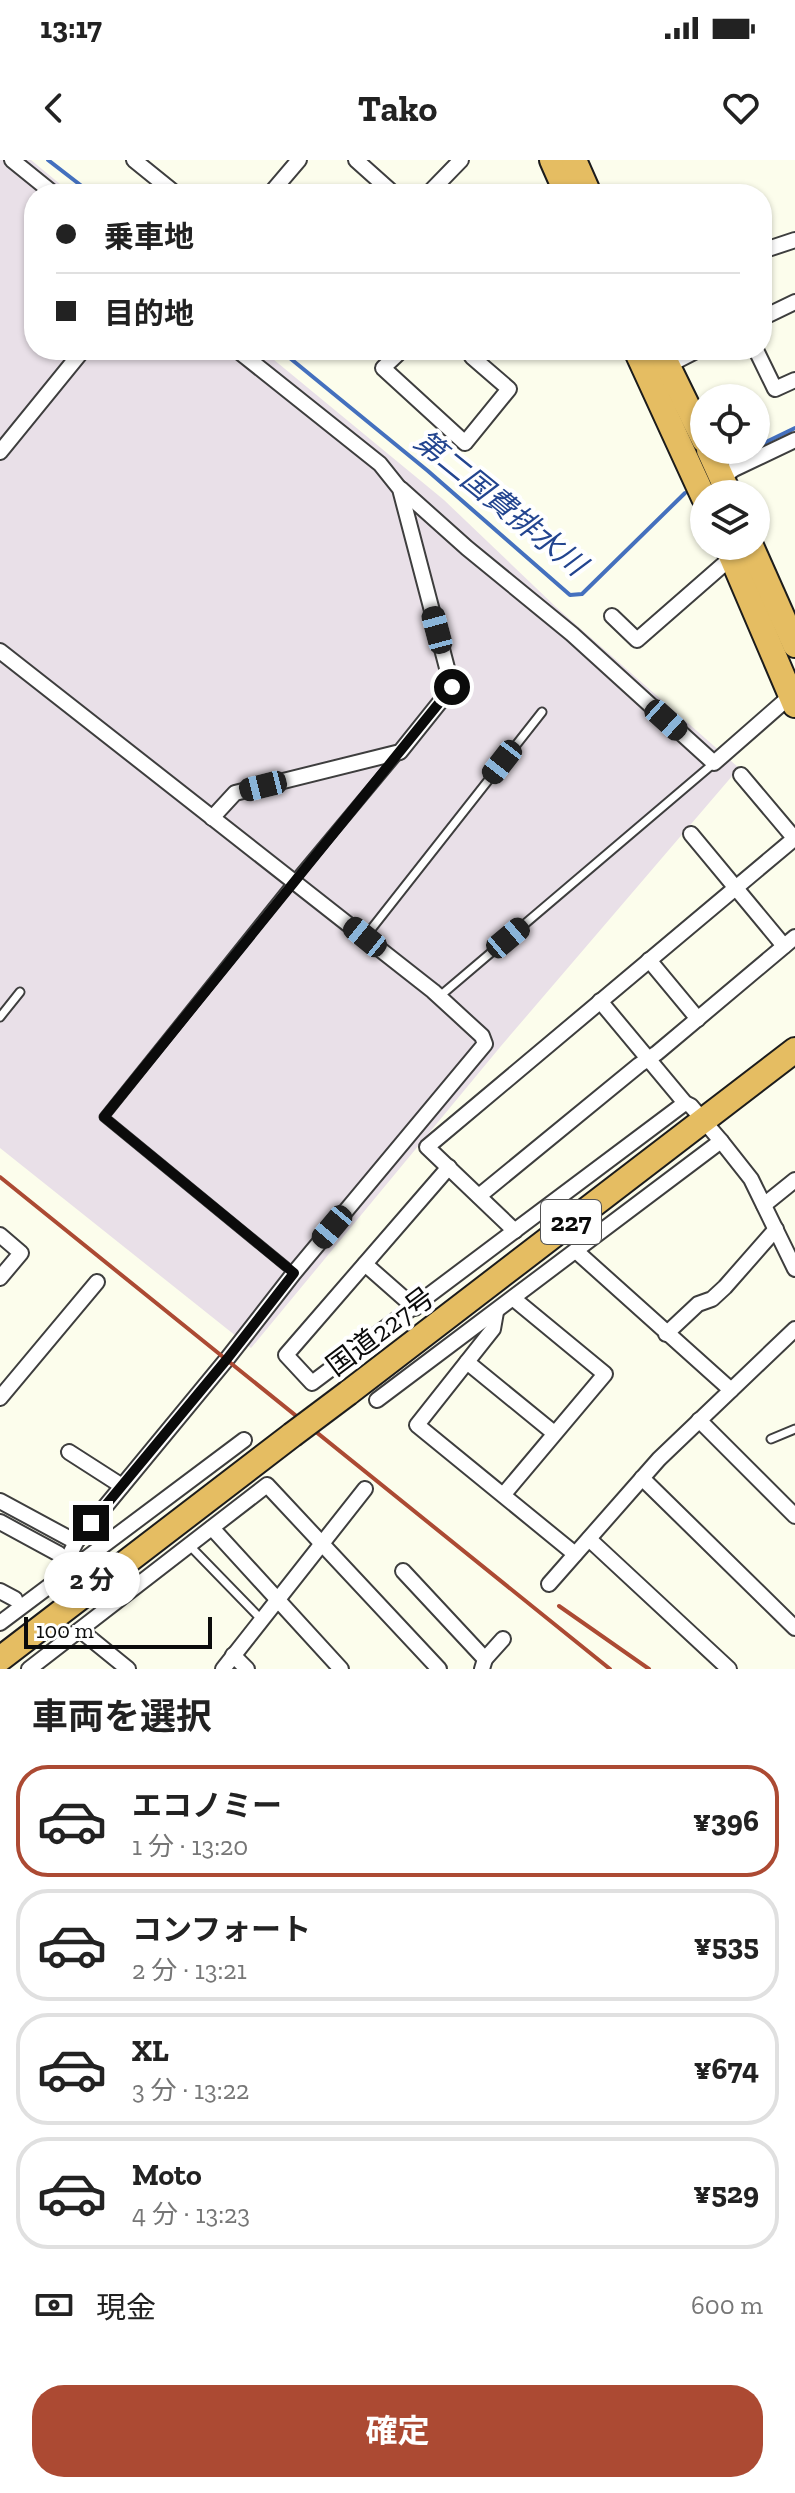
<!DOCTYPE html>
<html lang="ja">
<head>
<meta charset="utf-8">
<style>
  :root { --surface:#fff; --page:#f6f6f6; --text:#222; --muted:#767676; --line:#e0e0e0; --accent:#ac4a33 }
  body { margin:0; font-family:"Zilla Slab","Noto Sans JP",serif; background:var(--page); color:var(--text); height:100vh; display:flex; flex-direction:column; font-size:30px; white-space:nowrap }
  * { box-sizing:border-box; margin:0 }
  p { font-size:26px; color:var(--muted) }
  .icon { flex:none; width:44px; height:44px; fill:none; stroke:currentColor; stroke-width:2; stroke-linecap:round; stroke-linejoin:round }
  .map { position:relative; height:1509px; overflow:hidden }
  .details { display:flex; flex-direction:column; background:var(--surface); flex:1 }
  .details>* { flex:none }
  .banner { position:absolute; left:24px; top:24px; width:748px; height:176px; border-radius:32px; box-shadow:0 2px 6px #0004; display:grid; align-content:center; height:176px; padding:0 32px; background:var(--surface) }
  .controls { position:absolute; left:690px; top:224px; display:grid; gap:16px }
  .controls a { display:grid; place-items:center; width:80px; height:80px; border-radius:50%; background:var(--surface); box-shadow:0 2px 6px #0004; font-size:40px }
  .scale { position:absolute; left:24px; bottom:20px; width:188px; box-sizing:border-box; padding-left:8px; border:4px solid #0b0b0b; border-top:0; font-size:22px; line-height:28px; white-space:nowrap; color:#0b0b0b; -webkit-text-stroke:6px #fff; paint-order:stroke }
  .end { position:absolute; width:36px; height:36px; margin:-18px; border:10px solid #0b0b0b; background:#fff; box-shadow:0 0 0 4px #fff }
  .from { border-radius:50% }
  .bubble { position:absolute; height:56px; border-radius:28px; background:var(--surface); box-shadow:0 2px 6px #0004; font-size:26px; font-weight:700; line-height:56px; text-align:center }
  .car { position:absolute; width:24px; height:48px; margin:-24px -12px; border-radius:10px; box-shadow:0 0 6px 2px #0007; background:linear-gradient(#222 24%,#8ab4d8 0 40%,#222 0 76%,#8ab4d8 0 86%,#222 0) }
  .banner b { display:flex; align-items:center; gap:28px; height:76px; font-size:30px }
  .banner b+b { border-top:2px solid var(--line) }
  .banner i { width:20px; height:20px; background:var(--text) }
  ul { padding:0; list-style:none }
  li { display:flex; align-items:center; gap:24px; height:112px; margin:0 16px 12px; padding:0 16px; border:4px solid var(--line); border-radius:32px }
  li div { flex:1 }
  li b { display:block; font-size:30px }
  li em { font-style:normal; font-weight:700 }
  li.current { border-color:var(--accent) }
  li>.icon { width:72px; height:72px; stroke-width:1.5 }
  h2 { padding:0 32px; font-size:36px; line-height:96px }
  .pay { display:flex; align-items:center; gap:20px; height:88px; padding:0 32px; font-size:30px }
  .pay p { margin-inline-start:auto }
  .primary-button { display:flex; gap:16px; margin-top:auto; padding:16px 32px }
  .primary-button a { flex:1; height:92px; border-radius:32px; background:var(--accent); color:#fff; font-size:32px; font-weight:700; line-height:92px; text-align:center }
  .status { display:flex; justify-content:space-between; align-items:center; height:56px; padding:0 40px; background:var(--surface); direction:ltr }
  .status svg { height:22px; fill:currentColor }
  header { display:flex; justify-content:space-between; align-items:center; height:104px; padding:0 32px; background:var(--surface); font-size:36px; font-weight:700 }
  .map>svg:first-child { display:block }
  .industrial { fill:#e9e0e8 }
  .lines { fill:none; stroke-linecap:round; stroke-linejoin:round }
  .stream { stroke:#4470be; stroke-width:4 }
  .lane-casing { stroke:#3e3e3e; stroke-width:11 }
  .street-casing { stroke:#3e3e3e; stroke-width:18 }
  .highway-casing { stroke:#1c1c1c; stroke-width:28 }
  .lane { stroke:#fff; stroke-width:7 }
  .street { stroke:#fff; stroke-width:14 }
  .highway { stroke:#e5bd62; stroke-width:24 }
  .rail { stroke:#ac4a33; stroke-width:4 }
  .highway-bridge-casing { stroke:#1c1c1c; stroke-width:28; stroke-linecap:butt }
  .highway-bridge { stroke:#e5bd62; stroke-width:24 }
  .route { stroke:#0b0b0b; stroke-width:10 }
  .labels { text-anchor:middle; stroke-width:8; stroke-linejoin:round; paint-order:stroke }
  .shield { fill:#fff; stroke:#545454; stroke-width:2 }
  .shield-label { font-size:26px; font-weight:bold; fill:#0b0b0b }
  .street-label { font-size:28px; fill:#0b0b0b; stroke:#fff }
  .water-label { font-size:30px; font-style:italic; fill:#23458f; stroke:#fff }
</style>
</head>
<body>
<div class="status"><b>13:17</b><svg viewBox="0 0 49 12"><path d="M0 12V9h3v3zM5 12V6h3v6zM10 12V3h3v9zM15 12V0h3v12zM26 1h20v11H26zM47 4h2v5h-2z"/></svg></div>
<header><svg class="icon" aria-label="back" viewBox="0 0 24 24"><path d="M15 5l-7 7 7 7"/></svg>Tako<svg class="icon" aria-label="heart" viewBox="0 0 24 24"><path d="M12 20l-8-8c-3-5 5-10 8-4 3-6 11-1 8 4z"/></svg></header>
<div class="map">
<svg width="795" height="1509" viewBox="0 0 795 1509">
  <rect width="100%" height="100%" fill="#fcfdec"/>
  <polygon class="industrial" points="0,0 31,0 72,34 34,34 34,190 262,190 444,340 556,447 739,608 501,886 251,1188 0,988"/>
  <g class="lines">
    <g class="stream">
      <polyline points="48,0 92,34"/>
      <polyline points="280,190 428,311 570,435 582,434 685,333"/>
      <polyline points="756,287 795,268"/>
      <polyline points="732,298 749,290"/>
    </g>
    <defs>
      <g id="lane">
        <polyline points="365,777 542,552"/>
        <polyline points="440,836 714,603"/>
        <polyline points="0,857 20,832"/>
        <polyline points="294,1113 104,957 294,720 399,594"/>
        <polyline points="771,1279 795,1269"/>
        <polyline points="190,1386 261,1459"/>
      </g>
      <g id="street">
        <polyline points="12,0 54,34"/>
        <polyline points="134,0 176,34"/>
        <polyline points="356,0 394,34"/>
        <polyline points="270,34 299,0"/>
        <polyline points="428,34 461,0"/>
        <polyline points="762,91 795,80"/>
        <polyline points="762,158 795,142"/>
        <polyline points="402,190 383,208 465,283 509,229 472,197"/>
        <polyline points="756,190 775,229 795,220"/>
        <polyline points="663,208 698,190"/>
        <polyline points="0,292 83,190"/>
        <polyline points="718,321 734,309 795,280"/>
        <polyline points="401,329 467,388 572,474 714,603 795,532"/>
        <polyline points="612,456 637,480 732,397"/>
        <polyline points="0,491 433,831 482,876 485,884 294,1113 227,1199 76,1382 58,1418"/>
        <polyline points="741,615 795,679"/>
        <polyline points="212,658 235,633 400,592 452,527 400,329 380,304 237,190"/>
        <polyline points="691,674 784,786"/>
        <polyline points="649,800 698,859"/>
        <polyline points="721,981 751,1019 795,1109"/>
        <polyline points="449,1007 286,1195 312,1223 685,943"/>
        <polyline points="479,1036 639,905 657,893 795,777"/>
        <polyline points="764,1045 795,1020"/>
        <polyline points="515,1071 427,987 795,678"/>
        <polyline points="0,1075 21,1093 0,1118"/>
        <polyline points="576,1091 731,1230"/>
        <polyline points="365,1104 415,1148"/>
        <polyline points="496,1152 493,1169 417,1265 575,1394"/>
        <polyline points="666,1174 698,1144 712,1139 725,1127 776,1069"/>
        <polyline points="467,1202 554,1273"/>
        <polyline points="0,1238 97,1122"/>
        <polyline points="377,1240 721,981 691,946 685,943 600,841"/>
        <polyline points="699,1260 795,1356"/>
        <polyline points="69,1292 122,1326"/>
        <polyline points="642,1318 795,1468"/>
        <polyline points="504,1334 605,1214 514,1139"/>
        <polyline points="0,1341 76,1382"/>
        <polyline points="0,1362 59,1394"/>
        <polyline points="212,1368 341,1509"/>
        <polyline points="589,1379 729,1509"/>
        <polyline points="403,1411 485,1499 482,1509"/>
        <polyline points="549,1424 659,1299 795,1169"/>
        <polyline points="0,1431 15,1439"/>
        <polyline points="0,1463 244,1280"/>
        <polyline points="80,1470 128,1509"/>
        <polyline points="233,1495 247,1509"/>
        <polyline points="485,1499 503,1479"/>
        <polyline points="29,1509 267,1325 439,1509"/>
        <polyline points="223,1509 365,1329"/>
      </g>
      <g id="highway">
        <polyline points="552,0 567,34"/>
        <polyline points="574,0 589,34"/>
        <polyline points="636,190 704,338"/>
        <polyline points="660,190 704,280"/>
        <polyline points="709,290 729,334"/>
        <polyline points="727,386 795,545"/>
        <polyline points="751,386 795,485"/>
        <polyline points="348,1233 795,890"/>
        <polyline points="0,1499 292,1275"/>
      </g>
    </defs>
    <use href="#lane" class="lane-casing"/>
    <use href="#street" class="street-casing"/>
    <use href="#highway" class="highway-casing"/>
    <use href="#lane" class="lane"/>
    <use href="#street" class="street"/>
    <use href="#highway" class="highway"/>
    <g class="rail">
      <polyline points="0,1017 610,1509"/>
      <polyline points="559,1446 649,1509"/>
    </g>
    <defs>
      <polyline id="highway-bridge" points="292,1275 348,1233"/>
    </defs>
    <use href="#highway-bridge" class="highway-bridge-casing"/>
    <use href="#highway-bridge" class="highway-bridge"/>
  </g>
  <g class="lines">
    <polyline class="route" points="91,1363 227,1199 294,1113 104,957 452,527"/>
  </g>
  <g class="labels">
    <rect class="shield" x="541" y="1040" width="60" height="44" rx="6"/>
    <g class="shield-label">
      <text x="571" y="1071">227</text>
    </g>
    <g class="street-label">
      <text transform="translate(380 1171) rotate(-37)" y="10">国道227号</text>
    </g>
    <g class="water-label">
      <text transform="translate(500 343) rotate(39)" y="10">第二国費排水川</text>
    </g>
  </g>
</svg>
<div class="controls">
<a><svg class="icon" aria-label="locate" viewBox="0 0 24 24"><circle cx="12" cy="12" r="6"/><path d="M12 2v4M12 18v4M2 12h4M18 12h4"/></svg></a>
<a><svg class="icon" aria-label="layers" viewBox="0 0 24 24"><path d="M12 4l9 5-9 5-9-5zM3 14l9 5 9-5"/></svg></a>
</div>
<div class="scale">100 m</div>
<i class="end from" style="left:452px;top:527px"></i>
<i class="end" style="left:91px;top:1363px"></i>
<div class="bubble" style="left:44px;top:1392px;width:96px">2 分</div>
<i class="car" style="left:437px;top:470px;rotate:345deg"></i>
<i class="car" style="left:666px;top:560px;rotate:132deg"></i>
<i class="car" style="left:502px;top:602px;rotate:218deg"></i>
<i class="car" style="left:263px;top:626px;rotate:256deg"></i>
<i class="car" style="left:365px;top:777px;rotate:309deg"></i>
<i class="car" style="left:508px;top:778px;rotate:50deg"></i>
<i class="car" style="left:332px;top:1067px;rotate:220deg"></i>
<div class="banner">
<b><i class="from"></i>乗車地</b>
<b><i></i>目的地</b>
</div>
</div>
<section class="details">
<h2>車両を選択</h2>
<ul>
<li class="current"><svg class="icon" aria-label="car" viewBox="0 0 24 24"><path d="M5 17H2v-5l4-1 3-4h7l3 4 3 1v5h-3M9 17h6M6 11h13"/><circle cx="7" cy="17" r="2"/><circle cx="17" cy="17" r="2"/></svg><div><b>エコノミー</b><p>1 分 · 13:20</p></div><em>¥396</em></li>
<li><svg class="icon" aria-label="car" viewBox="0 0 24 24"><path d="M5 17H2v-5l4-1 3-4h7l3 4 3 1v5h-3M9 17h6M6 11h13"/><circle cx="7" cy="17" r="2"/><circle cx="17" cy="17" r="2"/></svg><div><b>コンフォート</b><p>2 分 · 13:21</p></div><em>¥535</em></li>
<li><svg class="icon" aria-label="car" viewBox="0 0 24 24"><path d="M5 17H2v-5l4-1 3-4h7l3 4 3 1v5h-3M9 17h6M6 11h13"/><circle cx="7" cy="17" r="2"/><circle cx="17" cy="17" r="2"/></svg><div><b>XL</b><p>3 分 · 13:22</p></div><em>¥674</em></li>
<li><svg class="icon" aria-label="car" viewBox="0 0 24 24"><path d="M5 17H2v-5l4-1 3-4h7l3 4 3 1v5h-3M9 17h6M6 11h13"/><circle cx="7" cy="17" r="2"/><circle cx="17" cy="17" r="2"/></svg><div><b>Moto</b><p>4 分 · 13:23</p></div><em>¥529</em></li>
</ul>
<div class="pay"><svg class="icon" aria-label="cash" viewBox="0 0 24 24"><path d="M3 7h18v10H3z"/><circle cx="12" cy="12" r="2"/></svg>現金<p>600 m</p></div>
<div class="primary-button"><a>確定</a></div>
</section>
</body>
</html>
